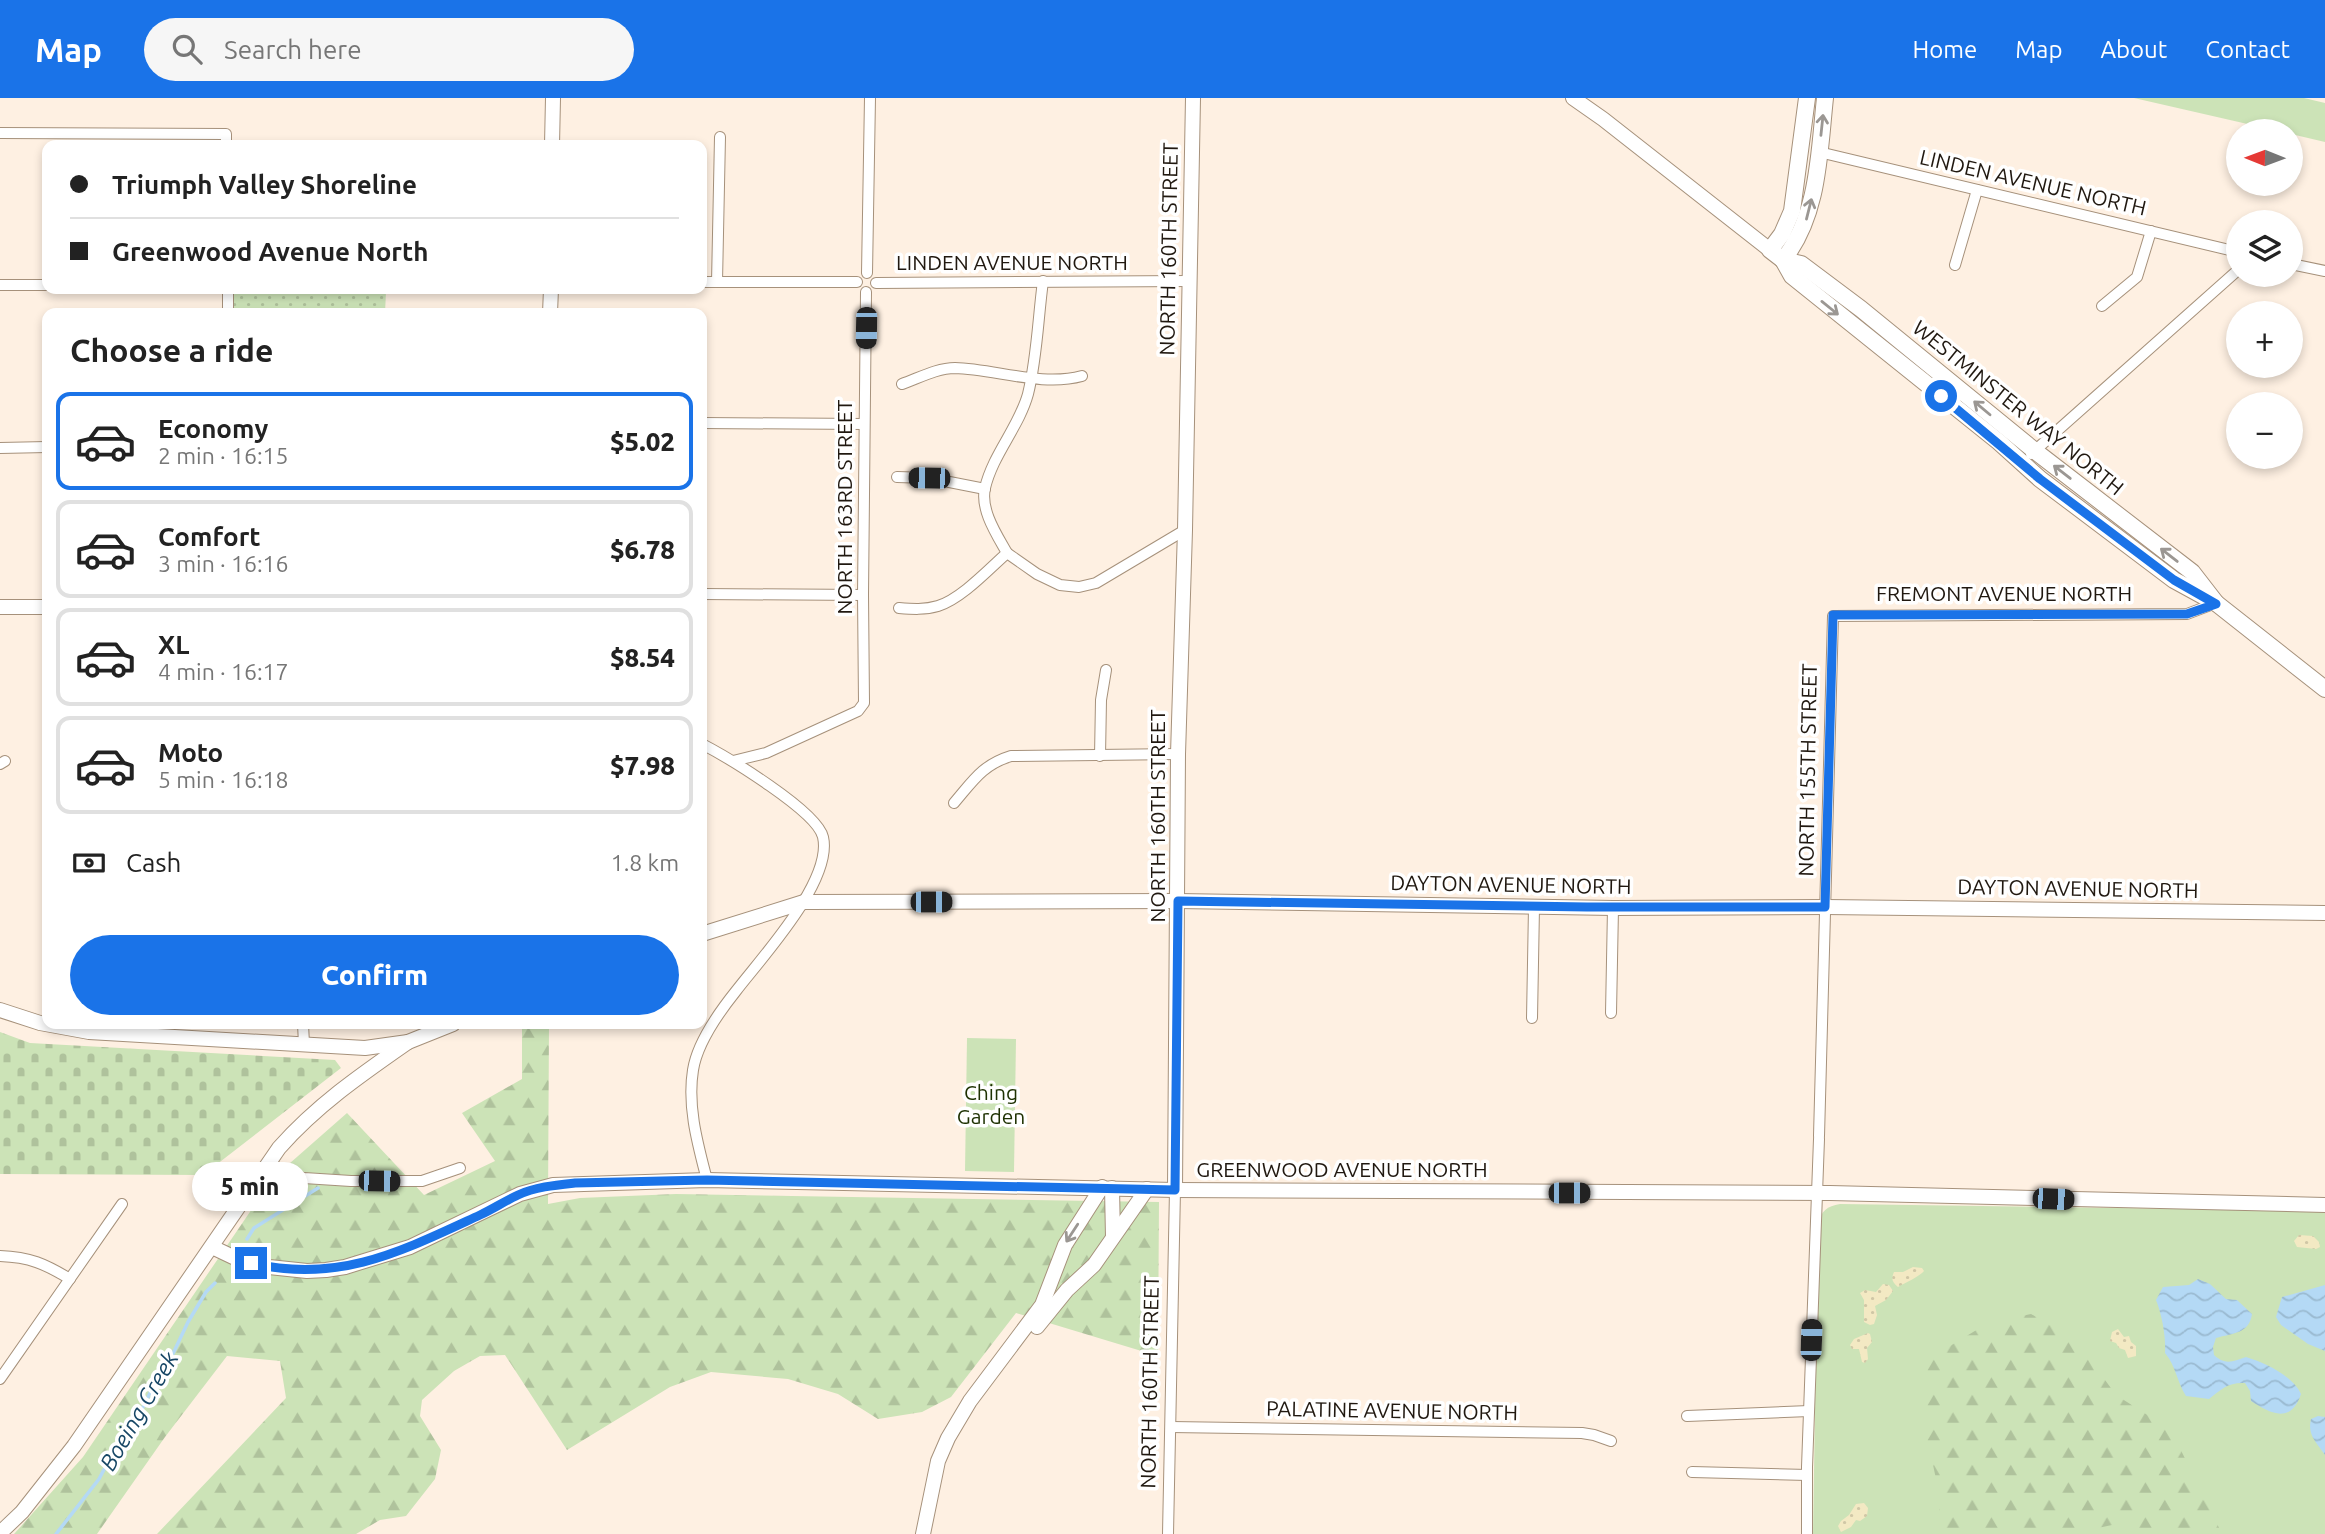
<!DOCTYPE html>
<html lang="en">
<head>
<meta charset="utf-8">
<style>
  :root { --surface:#fff; --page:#f6f6f6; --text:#222; --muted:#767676; --line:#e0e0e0; --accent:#1a73e8 }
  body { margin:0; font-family:Ubuntu,sans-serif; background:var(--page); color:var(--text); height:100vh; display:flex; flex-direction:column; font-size:26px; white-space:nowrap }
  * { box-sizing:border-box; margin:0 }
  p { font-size:23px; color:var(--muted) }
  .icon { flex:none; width:38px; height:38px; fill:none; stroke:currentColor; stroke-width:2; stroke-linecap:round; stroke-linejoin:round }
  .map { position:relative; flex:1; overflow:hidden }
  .side { position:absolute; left:42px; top:210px; width:665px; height:721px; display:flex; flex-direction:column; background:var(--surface); border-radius:14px; box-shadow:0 4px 10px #0003 }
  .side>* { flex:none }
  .banner { position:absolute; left:42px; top:42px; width:665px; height:154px; border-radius:14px; box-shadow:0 4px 10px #0003; display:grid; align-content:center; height:154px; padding:0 28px; background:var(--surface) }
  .needle { width:46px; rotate:271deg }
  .tools { position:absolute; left:2226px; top:21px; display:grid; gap:14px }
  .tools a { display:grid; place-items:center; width:77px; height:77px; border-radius:50%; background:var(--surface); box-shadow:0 4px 10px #0003; font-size:35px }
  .end { position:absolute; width:32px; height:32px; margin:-16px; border:9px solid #1a73e8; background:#fff; box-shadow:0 0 0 4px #fff }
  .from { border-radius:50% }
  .bubble { position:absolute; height:49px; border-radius:24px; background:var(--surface); box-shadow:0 4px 10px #0003; font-size:23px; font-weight:800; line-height:49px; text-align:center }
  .car { position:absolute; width:21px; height:42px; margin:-21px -10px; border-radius:9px; box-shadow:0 0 5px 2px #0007; background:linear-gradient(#222 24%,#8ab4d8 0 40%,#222 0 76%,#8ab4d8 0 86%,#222 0) }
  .banner b { display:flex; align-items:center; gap:24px; height:66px; font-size:26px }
  .banner b+b { border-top:2px solid var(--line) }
  .banner i { width:18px; height:18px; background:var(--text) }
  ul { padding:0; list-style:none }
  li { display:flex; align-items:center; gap:21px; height:98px; margin:0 14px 10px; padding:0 14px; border:4px solid var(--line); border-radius:14px }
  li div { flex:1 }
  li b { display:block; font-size:26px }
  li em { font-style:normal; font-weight:800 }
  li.selected { border-color:var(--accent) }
  li>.icon { width:63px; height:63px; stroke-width:1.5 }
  h2 { padding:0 28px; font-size:32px; line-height:84px }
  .pay { display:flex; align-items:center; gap:18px; height:77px; padding:0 28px; font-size:26px }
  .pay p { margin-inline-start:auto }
  .cta { display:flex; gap:14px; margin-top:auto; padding:14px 28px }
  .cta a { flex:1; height:80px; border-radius:42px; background:var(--accent); color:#fff; font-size:28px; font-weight:800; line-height:80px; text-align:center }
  header { display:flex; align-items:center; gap:42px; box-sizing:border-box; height:98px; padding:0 35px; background:var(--accent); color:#fff }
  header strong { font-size:33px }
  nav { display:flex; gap:38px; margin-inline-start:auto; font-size:24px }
  .search { width:490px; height:63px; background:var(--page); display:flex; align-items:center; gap:18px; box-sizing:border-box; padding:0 24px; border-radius:38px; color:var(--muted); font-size:26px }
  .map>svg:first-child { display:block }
  .green { fill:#cce3b7 }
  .forest { fill:url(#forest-firs) }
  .sand { fill:url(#sand-dots) }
  .cemetery { fill:url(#cemetery-stones) }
  .park { fill:url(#park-dots) }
  .water { fill:url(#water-waves) }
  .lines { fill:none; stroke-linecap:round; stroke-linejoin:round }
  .stream { stroke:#b4d9f5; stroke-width:3.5 }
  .minor-casing { stroke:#a6917b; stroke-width:12 }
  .tertiary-casing { stroke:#a6917b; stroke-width:16 }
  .secondary-casing { stroke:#a6917b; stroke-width:18 }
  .minor { stroke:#fff; stroke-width:10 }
  .tertiary { stroke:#fff; stroke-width:14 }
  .secondary { stroke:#fff; stroke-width:16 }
  .oneway { stroke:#9b9793 }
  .route { stroke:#1a73e8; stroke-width:9 }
  .labels { text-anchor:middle; stroke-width:7; stroke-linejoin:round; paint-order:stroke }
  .street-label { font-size:21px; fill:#201810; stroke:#fff }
  .park-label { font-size:21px; fill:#1e3102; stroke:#fff }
  .water-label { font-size:23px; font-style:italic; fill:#164665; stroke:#fff }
</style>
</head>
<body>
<header>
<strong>Map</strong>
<div class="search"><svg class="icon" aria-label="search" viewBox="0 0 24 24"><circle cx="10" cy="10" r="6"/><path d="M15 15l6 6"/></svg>Search here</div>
<nav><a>Home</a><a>Map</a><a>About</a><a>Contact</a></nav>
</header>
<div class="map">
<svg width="2325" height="1436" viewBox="0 0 2325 1436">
  <defs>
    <pattern id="forest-firs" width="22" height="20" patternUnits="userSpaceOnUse" patternTransform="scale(1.75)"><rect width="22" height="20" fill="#cce3b7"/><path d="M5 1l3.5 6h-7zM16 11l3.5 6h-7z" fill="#afc29c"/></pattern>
    <pattern id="sand-dots" width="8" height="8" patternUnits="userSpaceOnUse" patternTransform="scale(1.75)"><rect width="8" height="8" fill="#f3e9c3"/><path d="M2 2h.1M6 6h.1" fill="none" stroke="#d0c7a6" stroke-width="1.8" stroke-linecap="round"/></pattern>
    <pattern id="cemetery-stones" width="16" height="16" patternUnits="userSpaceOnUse" patternTransform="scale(1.75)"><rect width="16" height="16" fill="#cce3b7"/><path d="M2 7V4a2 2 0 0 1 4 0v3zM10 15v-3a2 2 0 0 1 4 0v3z" fill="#afc29c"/></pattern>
    <pattern id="park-dots" width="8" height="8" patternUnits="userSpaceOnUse" patternTransform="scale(1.75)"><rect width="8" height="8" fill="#cce3b7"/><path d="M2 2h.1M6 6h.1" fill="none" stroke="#afc29c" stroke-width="1.8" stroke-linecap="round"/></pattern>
    <pattern id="water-waves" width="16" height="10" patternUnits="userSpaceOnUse" patternTransform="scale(1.75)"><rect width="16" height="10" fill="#b4d9f5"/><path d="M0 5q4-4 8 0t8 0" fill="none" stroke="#9abad1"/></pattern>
  </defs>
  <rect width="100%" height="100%" fill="#fef0e2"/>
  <g class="green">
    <polygon points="2134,0 2304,0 2325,5 2325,44 2291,36 2291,33 2278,33"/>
    <polygon points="967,940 1016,941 1014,1074 965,1073"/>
    <path d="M1840 1106 2325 1113V1436H1813L1818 1126C1821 1113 1827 1108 1840 1106Z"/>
  </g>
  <g class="forest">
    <polygon points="522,926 549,926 548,1106 580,1100 676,1096 1159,1104 1158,1258 1016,1215 951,1299 922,1314 878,1321 838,1296 788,1281 711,1274 670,1289 567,1352 505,1257 480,1258 454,1273 422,1302 420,1318 441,1352 435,1381 406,1418 380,1422 356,1436 157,1436 286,1300 280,1263 227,1258 165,1339 97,1436 14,1436 83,1359 273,1080 347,1015 424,1097 495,1063 462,1015 522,981"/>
    <path d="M2031 1216 2075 1241 2116 1297 2171 1332 2222 1436H2142L2131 1423 2093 1431 2087 1436H1938C1945 1399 1930 1360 1923 1323 1920 1306 1923 1286 1924 1268L1950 1248 1988 1225Z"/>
  </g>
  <g class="sand">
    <polygon points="2299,1137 2313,1138 2319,1144 2320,1149 2316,1151 2297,1149 2294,1143"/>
    <path d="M1913 1169 1922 1170 1924 1173C1920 1178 1905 1185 1898 1189 1892 1184 1891 1181 1894 1174H1903Z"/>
    <polygon points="1883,1186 1889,1187 1893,1193 1886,1202 1875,1208 1877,1217 1874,1226 1870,1227 1864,1224 1864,1202 1860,1195 1865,1192 1876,1194"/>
    <polygon points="2118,1231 2124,1239 2129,1238 2131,1244 2136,1248 2136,1258 2128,1260 2125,1252 2119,1250 2116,1245 2110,1243 2112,1234"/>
    <polygon points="1868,1235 1870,1236 1872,1244 1867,1250 1868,1261 1865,1265 1862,1264 1859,1251 1852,1251 1850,1247 1854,1241"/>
    <polygon points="1864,1405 1868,1410 1867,1418 1860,1423 1856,1422 1851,1429 1841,1434 1838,1428 1841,1423 1849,1417 1856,1406"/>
  </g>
  <polygon class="cemetery" points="0,934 30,945 335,962 341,970 203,1077 0,1076"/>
  <polygon class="park" points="386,194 385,215 234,215 234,196"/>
  <g class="water">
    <path d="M2198 1181 2210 1186 2226 1201 2237 1202 2252 1216C2249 1236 2233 1235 2216 1240L2213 1249 2214 1257C2225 1267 2232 1264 2246 1259 2265 1265 2292 1277 2301 1296 2291 1326 2271 1316 2251 1303L2250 1293 2245 1285C2229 1284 2221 1291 2209 1301L2186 1298C2177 1284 2176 1268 2165 1255 2166 1239 2162 1217 2156 1202L2163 1189 2189 1187Z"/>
    <polygon points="2325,1187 2325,1253 2308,1246 2281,1227 2276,1219 2282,1199"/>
    <path d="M2318 1318 2325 1319V1357C2317 1345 2307 1337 2311 1321Z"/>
  </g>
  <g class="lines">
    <g class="stream">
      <polyline points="247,1141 254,1130 318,1090"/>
      <polyline points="56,1436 99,1381 117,1347 139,1317 150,1295 153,1282 169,1264 188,1224 206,1194 215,1185"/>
    </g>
    <defs>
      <g id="minor">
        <polyline points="0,35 226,36 226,47"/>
        <polyline points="1819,54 2238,154"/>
        <polyline points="2291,166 2325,173"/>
        <polyline points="1955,167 1977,92"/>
        <polyline points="867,175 870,0"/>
        <polyline points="702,184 857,184"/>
        <polyline points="717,184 720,39"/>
        <polyline points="876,185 1189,183"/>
        <polyline points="0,187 47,187"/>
        <polyline points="2102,208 2137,179 2151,133"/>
        <polyline points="228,215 228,191"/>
        <path d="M902 286C919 280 937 270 955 270 995 271 1042 289 1082 278"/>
        <polyline points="702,325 864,326"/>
        <polyline points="0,350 47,349"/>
        <polyline points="2031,356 2238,172"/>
        <polyline points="897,379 929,380 985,391"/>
        <polyline points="1007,455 1037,476 1060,487 1079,489 1096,485 1185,432"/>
        <polyline points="702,496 863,497"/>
        <path d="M899 510C912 511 925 512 938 508 961 501 988 472 1007 455 997 437 980 412 985 390 993 356 1019 329 1028 296 1037 260 1038 220 1043 183"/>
        <path d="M702 646C727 659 817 713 823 739 833 783 762 859 736 893 720 913 697 946 693 972 687 1009 698 1047 707 1082"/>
        <polyline points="1100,658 1101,602 1106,572"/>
        <polyline points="733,663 766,655 858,613 864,605 863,497 866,194"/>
        <polyline points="0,666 5,663"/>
        <path d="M954 705C973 683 982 667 1011 658L1178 656"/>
        <polyline points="1611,915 1613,810"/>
        <polyline points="1532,920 1534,809"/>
        <polyline points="303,926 304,946"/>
        <polyline points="138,936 138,926"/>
        <polyline points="1819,1038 1833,518 2187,516 2216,505"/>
        <polyline points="270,1064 286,1076 304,1080 351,1083 422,1083 460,1070"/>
        <path d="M0 1158C30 1159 45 1166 70 1181"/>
        <polyline points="0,1281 122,1106"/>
        <polyline points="1687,1318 1809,1313"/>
        <polyline points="1171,1329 1582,1335 1594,1337 1611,1343"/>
        <polyline points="1692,1374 1807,1377"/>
        <polyline points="1168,1436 1175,1092"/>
        <polyline points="1807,1436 1807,1369 1819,1041"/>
      </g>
      <g id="tertiary">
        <polyline points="1573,0 1603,21 1770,152"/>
        <polyline points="552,47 553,0"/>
        <polyline points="550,215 551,191"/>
        <polyline points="0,509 47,509"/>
        <polyline points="702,836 804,804 1178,803 1613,810 1826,809 2325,815"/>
        <polyline points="0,912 40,925 89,934 365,950 408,944 453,926"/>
        <polyline points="1112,1090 1113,1139"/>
        <polyline points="1175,1092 1178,656 1185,432 1193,0"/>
        <polyline points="212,1149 233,1159 269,1169 307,1173 326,1172 345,1169 410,1149 520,1096 553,1087 707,1082 1175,1092 1830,1095 2325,1107"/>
        <polyline points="1037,1229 1067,1192 1094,1167 1147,1091"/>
        <path d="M0 1435 22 1414 74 1348 279 1050C317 1007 362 976 408 944"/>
        <polyline points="923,1436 938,1363 948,1340 970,1303 1042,1207 1065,1147 1102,1089"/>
      </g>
      <g id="secondary">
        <polyline points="1807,0 1792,113 1782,136 1770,152 1783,162 1801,166 1861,211 2035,353 2192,474 2216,505"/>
        <polyline points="1783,162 1792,178 1999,344 2040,381 2174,482 2216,505 2325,591"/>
        <path d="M1783 162C1819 117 1819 55 1825 0"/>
      </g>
    </defs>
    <use href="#minor" class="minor-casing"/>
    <use href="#tertiary" class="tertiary-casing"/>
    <use href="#secondary" class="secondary-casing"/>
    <use href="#minor" class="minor"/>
    <use href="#tertiary" class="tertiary"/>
    <use href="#secondary" class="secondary"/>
  </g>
  <defs><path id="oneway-shaft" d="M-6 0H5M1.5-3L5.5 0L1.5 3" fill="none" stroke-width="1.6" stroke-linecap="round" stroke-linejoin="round" transform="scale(1.75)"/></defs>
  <g class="oneway">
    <use href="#oneway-shaft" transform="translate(1822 27) rotate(-84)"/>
    <use href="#oneway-shaft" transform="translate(1809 111) rotate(-76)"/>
    <use href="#oneway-shaft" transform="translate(1830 210) rotate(39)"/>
    <use href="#oneway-shaft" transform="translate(1982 310) rotate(-140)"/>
    <use href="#oneway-shaft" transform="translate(2062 374) rotate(-142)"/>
    <use href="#oneway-shaft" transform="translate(2169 457) rotate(-142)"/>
    <use href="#oneway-shaft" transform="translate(1072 1135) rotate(123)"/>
  </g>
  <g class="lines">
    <path class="route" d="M251 1165C339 1186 402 1153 480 1117 493 1111 505 1103 518 1097 535 1089 556 1087 575 1085L707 1082 1175 1092 1178 803 1587 809H1825L1833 517 2187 516 2216 506 2174 482 2040 381 1941 298"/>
  </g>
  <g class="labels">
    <g class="street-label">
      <text transform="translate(2033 85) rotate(13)" y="7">LINDEN AVENUE NORTH</text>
      <text transform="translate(1169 151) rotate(-89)" y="7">NORTH 160TH STREET</text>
      <text x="1012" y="172">LINDEN AVENUE NORTH</text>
      <text transform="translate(2018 310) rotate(39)" y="7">WESTMINSTER WAY NORTH</text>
      <text transform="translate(845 409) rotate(-90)" y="7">NORTH 163RD STREET</text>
      <text x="2004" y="503">FREMONT AVENUE NORTH</text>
      <text transform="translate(1808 672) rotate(-89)" y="7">NORTH 155TH STREET</text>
      <text transform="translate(1158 718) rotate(-90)" y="7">NORTH 160TH STREET</text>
      <text transform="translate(1511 787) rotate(1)" y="7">DAYTON AVENUE NORTH</text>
      <text transform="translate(2078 791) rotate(1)" y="7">DAYTON AVENUE NORTH</text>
      <text x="1342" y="1079">GREENWOOD AVENUE NORTH</text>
      <text transform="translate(1150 1284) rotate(-89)" y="7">NORTH 160TH STREET</text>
      <text transform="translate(1392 1313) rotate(1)" y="7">PALATINE AVENUE NORTH</text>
    </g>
    <g class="park-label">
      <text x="991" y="1002">Ching<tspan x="991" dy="24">Garden</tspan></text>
    </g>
    <g class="water-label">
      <text transform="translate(139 1313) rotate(-60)" y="8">Boeing Creek</text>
    </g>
  </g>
</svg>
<div class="tools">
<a><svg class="needle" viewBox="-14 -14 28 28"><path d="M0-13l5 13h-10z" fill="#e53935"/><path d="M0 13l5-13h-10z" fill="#767676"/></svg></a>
<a><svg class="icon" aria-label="layers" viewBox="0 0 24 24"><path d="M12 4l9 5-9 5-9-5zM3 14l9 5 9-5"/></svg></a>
<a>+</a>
<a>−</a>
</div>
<i class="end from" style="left:1941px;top:298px"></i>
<i class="end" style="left:251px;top:1165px"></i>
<div class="bubble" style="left:192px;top:1064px;width:116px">5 min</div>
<i class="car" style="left:866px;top:230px;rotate:181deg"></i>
<i class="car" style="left:929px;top:380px;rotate:271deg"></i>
<i class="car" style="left:931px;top:804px;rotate:90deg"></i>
<i class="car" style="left:379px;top:1083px;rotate:91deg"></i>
<i class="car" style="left:1569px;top:1095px;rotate:90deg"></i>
<i class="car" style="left:2053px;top:1101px;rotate:92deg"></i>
<i class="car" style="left:1811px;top:1242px;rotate:2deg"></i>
<div class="banner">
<b><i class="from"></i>Triumph Valley Shoreline</b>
<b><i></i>Greenwood Avenue North</b>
</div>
<section class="side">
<h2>Choose a ride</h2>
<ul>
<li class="selected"><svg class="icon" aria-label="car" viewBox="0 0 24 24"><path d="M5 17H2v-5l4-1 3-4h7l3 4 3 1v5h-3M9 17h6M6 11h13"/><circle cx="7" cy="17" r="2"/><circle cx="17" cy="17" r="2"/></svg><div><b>Economy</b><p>2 min · 16:15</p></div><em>$5.02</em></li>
<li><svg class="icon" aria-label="car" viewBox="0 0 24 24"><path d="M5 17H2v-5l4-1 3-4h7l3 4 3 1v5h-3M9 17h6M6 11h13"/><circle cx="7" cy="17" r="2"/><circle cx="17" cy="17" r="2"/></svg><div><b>Comfort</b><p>3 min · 16:16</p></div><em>$6.78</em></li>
<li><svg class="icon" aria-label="car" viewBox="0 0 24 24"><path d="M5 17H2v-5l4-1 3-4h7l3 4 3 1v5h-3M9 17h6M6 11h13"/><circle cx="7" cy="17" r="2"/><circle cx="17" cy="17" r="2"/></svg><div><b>XL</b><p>4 min · 16:17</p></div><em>$8.54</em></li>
<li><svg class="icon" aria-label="car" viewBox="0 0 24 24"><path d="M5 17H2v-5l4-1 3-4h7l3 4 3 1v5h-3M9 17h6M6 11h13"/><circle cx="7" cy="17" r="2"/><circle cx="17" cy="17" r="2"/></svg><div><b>Moto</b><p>5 min · 16:18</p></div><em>$7.98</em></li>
</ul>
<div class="pay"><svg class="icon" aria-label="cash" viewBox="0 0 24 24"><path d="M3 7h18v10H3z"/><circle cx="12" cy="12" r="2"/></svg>Cash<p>1.8 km</p></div>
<div class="cta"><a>Confirm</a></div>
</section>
</div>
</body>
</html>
